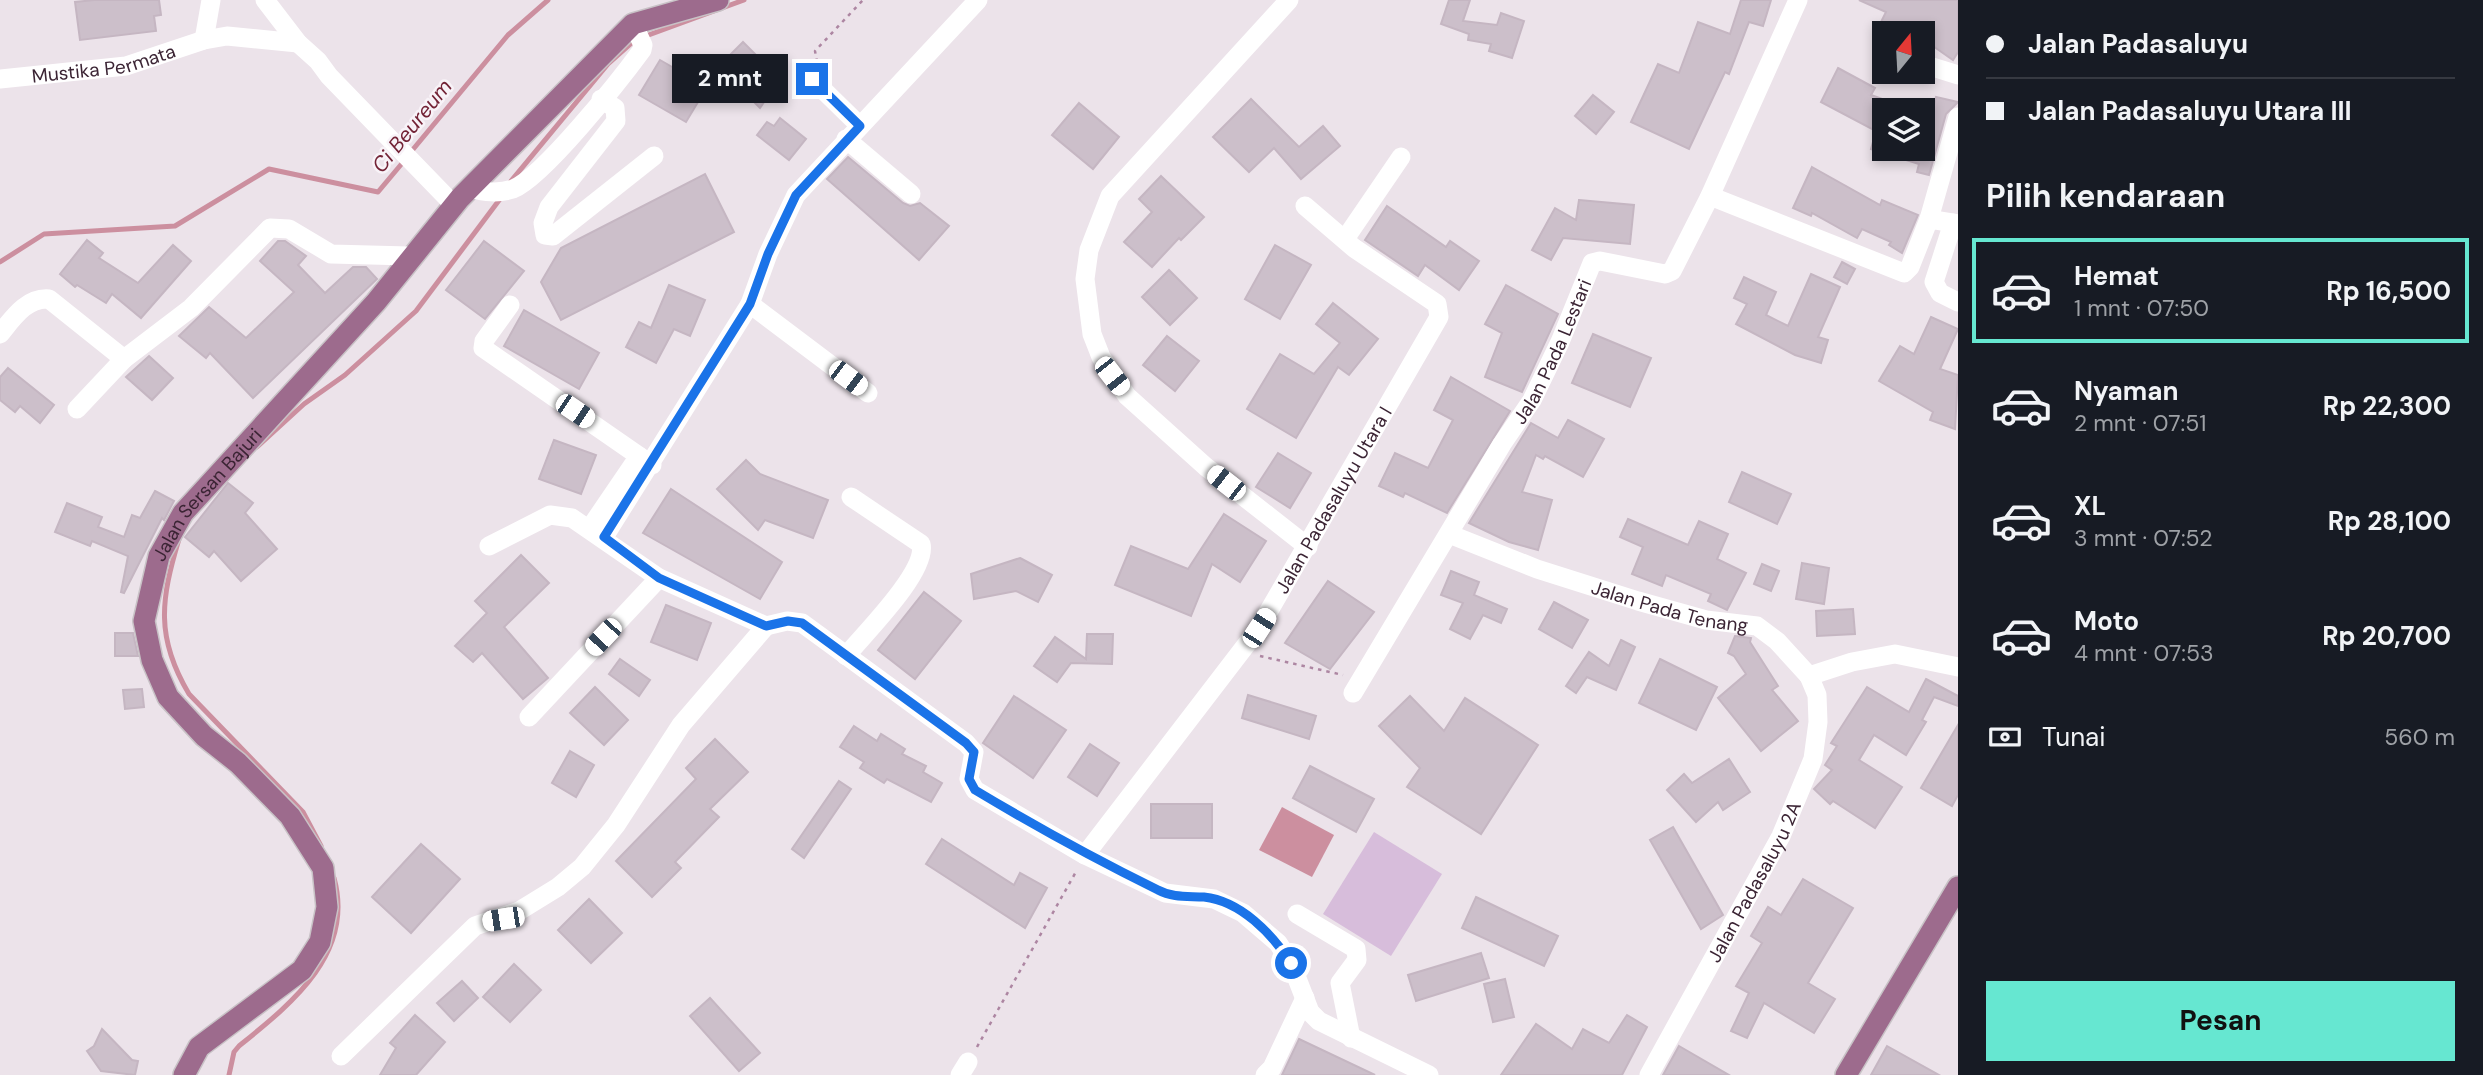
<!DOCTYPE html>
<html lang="id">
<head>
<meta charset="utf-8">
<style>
  :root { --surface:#171b24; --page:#20242c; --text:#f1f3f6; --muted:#9ea1a6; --line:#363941; --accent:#66e7d1 }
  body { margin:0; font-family:"DM Sans",sans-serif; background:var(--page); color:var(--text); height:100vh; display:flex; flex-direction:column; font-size:26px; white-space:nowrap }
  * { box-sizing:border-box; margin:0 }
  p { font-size:23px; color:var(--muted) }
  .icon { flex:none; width:38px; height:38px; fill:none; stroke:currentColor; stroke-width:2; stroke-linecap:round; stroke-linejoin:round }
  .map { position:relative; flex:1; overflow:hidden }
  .panel { display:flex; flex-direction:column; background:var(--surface); width:525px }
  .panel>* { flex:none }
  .guide { display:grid; align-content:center; height:154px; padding:0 28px; background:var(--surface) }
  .needle { width:46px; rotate:18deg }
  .fabs { position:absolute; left:1872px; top:21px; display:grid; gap:14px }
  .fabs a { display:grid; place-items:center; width:63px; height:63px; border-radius:0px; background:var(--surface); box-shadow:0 4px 10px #0003; font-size:35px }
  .end { position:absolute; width:32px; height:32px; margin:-16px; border:9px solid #1a73e8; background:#fff; box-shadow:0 0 0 4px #fff }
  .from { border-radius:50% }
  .bubble { position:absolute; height:49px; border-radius:0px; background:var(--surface); box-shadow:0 4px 10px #0003; font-size:23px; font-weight:700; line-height:49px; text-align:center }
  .car { position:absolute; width:21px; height:42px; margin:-21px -10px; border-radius:9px; box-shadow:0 0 5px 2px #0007; background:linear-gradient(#fff 24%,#345 0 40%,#fff 0 76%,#345 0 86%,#fff 0) }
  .guide b { display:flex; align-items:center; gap:24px; height:66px; font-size:26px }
  .guide b+b { border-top:2px solid var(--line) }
  .guide i { width:18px; height:18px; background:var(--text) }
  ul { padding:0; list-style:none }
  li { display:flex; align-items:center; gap:21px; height:105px; margin:0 14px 10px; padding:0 14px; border:4px solid transparent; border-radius:0px }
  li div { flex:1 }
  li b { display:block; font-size:26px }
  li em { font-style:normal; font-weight:700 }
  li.active { border-color:var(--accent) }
  li>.icon { width:63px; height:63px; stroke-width:1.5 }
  h2 { padding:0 28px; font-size:32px; line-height:84px }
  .pay { display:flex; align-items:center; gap:18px; height:77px; padding:0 28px; font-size:26px }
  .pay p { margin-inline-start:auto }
  .action { display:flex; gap:14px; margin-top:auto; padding:14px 28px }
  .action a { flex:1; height:80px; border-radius:0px; background:var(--accent); color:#111; font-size:28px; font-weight:700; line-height:80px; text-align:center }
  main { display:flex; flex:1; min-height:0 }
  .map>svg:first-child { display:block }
  .green { fill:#d7bddb }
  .water { fill:#cc8f9f }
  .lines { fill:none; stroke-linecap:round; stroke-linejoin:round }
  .stream { stroke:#cc8f9f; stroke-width:5 }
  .building { fill:#ccbfca; stroke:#c5b6c2; stroke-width:2 }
  .major-casing { stroke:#c8c2c6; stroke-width:24 }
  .path { stroke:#ad86a2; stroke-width:2.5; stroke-dasharray:3.5 5; stroke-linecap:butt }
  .minor { stroke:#fff; stroke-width:19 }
  .major { stroke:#9d6b8d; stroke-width:21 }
  .route { stroke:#1a73e8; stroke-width:9 }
  .labels { text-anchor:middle; stroke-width:5; stroke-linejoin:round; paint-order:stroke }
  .street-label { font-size:19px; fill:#3b2434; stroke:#f8f3f8 }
  .water-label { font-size:21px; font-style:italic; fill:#732336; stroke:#f8f3f8 }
</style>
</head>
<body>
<main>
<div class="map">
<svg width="1958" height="1075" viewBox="0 0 1958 1075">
  <rect width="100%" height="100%" fill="#ece3ea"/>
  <polygon class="green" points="1374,832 1442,874 1391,956 1323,914"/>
  <polygon class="water" points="1282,807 1334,835 1312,877 1259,850"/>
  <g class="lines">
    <g class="stream">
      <polyline points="410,153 508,35 548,0"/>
      <polyline points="507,186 608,64 635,40 744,0"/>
      <polyline points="0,262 44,234 175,226 269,169 378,192 404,161"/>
      <polyline points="257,447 304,404 345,375 416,311 503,195"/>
      <path d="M179 539C161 599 155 637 189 694L303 812 321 846"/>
      <path d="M229 1075 234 1052 239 1046C291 1004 355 954 334 878"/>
    </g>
  </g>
  <g class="building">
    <polygon points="94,0 159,0 161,15 154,16 156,31 80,40 75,2"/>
    <polygon points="1449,0 1470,0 1463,21 1497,25 1501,13 1524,21 1512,58 1489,51 1491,44 1468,40 1469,34 1441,24"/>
    <polygon points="1741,0 1771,0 1763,26 1749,22 1729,74 1725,72 1689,149 1631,122 1658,64 1679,73 1698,22 1730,34"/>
    <polygon points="1859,0 1958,0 1958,52 1953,60 1923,39 1923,33 1902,33 1881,22 1886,12"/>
    <polygon points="743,42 757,56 741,72 771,92 760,108 714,62 717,57 724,61"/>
    <polygon points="660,60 707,87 686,122 639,95"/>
    <polygon points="1838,68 1875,88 1871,95 1885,100 1885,149 1923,149 1936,97 1958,102 1946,114 1929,175 1917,172 1919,164 1871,149 1876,131 1821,102"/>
    <polygon points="1593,95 1614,112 1596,134 1575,116"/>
    <polygon points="1251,99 1299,147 1323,126 1340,146 1301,179 1274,148 1249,172 1213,137"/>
    <polygon points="1079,103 1119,137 1093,169 1052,135"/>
    <polygon points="780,118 806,139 789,160 757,135 767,122 774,126"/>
    <polygon points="848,157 903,203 910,206 920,203 949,226 919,260 827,179"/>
    <polygon points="1812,167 1880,205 1882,200 1918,215 1902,253 1889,245 1891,242 1862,229 1857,238 1812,213 1811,216 1793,208"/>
    <polygon points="705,174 734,232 561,320 541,282 561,248"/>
    <polygon points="1161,176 1204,217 1181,240 1179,238 1152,267 1124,242 1152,212 1139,199"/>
    <polygon points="1579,200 1634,205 1630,244 1563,238 1551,260 1532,250 1555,208 1576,220"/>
    <polygon points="1387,206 1446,247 1450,241 1479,261 1459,290 1425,265 1418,276 1365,240"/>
    <polygon points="87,240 103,253 99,258 138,283 173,245 191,261 141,318 112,294 106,303 77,285 75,287 60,274"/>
    <polygon points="278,241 285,241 306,256 298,265 325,293 353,267 366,267 377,279 253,398 210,353 206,358 179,336 209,307 246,338 294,292 260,261"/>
    <polygon points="484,241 524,271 485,319 446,290"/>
    <polygon points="1275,245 1311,265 1280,319 1245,299"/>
    <polygon points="1842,262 1855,269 1847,284 1834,277"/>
    <polygon points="1169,270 1197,298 1170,325 1142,297"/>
    <polygon points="1811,274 1840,287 1818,337 1828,340 1821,363 1795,355 1736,324 1747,304 1734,298 1744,277 1776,292 1766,315 1788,326"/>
    <polygon points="669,285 705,300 690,336 674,329 656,363 626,347 639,322 651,328"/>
    <polygon points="1506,285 1558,314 1522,392 1485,377 1502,333 1485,324"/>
    <polygon points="1333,303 1378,339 1349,375 1338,367 1296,438 1247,409 1280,354 1314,374 1340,343 1316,324"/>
    <polygon points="524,310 599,353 579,389 504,346"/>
    <polygon points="1931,317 1958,329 1940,369 1958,375 1955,429 1930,420 1933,412 1879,381 1900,346 1914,354"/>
    <polygon points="1593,334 1651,358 1630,407 1572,383"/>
    <polygon points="1167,336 1199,361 1175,391 1143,365"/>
    <polygon points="149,356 173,378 152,400 126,377"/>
    <polygon points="8,368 54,405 40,423 20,406 15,412 0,400 0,377"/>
    <polygon points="1451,377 1510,411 1447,513 1405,493 1403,497 1379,486 1395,453 1428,468 1453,420 1434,410"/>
    <polygon points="1568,420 1604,439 1583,477 1545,456 1543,459 1536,455 1522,492 1552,500 1538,550 1509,542 1469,523 1531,423 1558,438"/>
    <polygon points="554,440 596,455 581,494 539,479"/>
    <polygon points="1278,453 1311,473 1290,508 1256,487"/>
    <polygon points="746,460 760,474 828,500 813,538 765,520 758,530 717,489"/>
    <polygon points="1742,472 1791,494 1777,524 1729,502"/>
    <polygon points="228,483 253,503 245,513 277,549 241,581 214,551 209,557 185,537"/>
    <polygon points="671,489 782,562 760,599 643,533"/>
    <polygon points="155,491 174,501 164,520 162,518 124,593 121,592 128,556 92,541 90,546 55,532 67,503 102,517 98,527 124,537 132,515 140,518"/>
    <polygon points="1224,514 1266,541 1240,582 1212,564 1191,616 1115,585 1131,546 1188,569"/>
    <polygon points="1628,519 1688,545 1699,521 1728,534 1717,559 1746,573 1727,610 1708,601 1711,594 1666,575 1662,586 1632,574 1643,547 1620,537"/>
    <polygon points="521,555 549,583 504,627 548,678 523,699 482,653 473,662 455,646 487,613 475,601"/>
    <polygon points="1020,558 1052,575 1038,602 1016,591 974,599 971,574"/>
    <polygon points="1802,563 1829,568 1824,604 1796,599"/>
    <polygon points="1762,564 1779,571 1771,591 1754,584"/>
    <polygon points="1451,571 1479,582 1474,595 1507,609 1501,623 1483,615 1470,639 1450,629 1463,603 1441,595"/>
    <polygon points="1328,581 1374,612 1330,669 1285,643"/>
    <polygon points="924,592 961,621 915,679 878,650"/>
    <polygon points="1554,602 1588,620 1572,648 1539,629"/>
    <polygon points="666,605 711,623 697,660 651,642"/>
    <polygon points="1853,609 1855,634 1817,636 1816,611"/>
    <polygon points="115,633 133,633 138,656 115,656"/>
    <polygon points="1087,634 1113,634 1112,664 1071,663 1057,682 1034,666 1055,637 1086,659"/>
    <polygon points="1735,636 1751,638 1750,642 1778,686 1772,690 1798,721 1761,751 1718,698 1746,674 1734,656 1728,653"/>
    <polygon points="1621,640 1635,647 1616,690 1587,677 1576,693 1566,686 1589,652 1609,666"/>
    <polygon points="620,659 650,680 639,696 609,674"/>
    <polygon points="1660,659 1717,687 1696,730 1639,703"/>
    <polygon points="1926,679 1958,696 1958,706 1934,697 1922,720 1926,722 1906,755 1874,735 1859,760 1902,787 1875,828 1833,801 1830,804 1814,789 1832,770 1825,765 1837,746 1831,743 1867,687 1909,712"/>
    <polygon points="595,687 628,720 604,745 570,713"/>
    <polygon points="142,689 144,707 125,709 123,690"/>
    <polygon points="1248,695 1316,716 1309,739 1242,718"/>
    <polygon points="1014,696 1066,730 1033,778 983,743"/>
    <polygon points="1410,696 1444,731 1465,698 1538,745 1481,834 1407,787 1420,768 1379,726"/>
    <polygon points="1958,725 1958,795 1952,806 1921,788"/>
    <polygon points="854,726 877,741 881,734 905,749 902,754 926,766 923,772 942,783 931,802 887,779 884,783 860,768 864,762 840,747"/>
    <polygon points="715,739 748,772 710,809 719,817 675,862 681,868 652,897 616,861 696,779 686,768"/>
    <polygon points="1090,744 1119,763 1097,796 1068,777"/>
    <polygon points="570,751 594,765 576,797 552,783"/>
    <polygon points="1729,759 1750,792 1723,810 1718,802 1696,822 1667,790 1684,774 1692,783"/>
    <polygon points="1310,766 1374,799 1356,832 1293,798"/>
    <polygon points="839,781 851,789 804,858 792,849"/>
    <rect x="1151" y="804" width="61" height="34"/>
    <polygon points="1673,827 1723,915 1701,929 1650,840"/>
    <polygon points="942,839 1014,885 1020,873 1047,888 1025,928 926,864"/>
    <polygon points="421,844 460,879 411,933 372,897"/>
    <polygon points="1803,879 1853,908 1808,983 1835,999 1814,1033 1764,1003 1747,1038 1731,1031 1749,993 1736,986 1762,943 1751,936 1768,907 1781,915"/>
    <polygon points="1476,897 1558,936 1544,966 1462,928"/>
    <polygon points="589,899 622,933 591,963 558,930"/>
    <polygon points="1481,953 1489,978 1416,1001 1408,975"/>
    <polygon points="514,964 541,990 510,1022 483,997"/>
    <polygon points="1505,979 1514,1017 1493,1022 1484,984"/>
    <polygon points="462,981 478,998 454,1021 437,1003"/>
    <polygon points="710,998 760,1053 739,1071 690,1016"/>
    <polygon points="415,1015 445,1042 416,1075 380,1075 396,1048 390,1043"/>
    <polygon points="1627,1015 1647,1027 1622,1075 1501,1075 1536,1024 1572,1049 1583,1029 1609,1043"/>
    <polygon points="102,1029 132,1060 138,1061 135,1075 101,1071 87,1051 94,1046"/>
    <polygon points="1299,1039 1375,1075 1282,1075"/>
    <polygon points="1679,1046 1729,1075 1663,1075"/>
    <polygon points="1887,1046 1939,1075 1871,1075"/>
  </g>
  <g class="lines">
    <defs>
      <g id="major">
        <path id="s6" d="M184 1075 199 1047 302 970 320 942 327 907 323 868 290 816 238 763 204 736 168 697 152 660 144 621 159 556 183 513 376 302 460 198 633 24 718 0"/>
        <polyline points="1846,1075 1958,887"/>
      </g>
    </defs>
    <use href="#major" class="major-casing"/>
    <g class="path">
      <polyline points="817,62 815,51 863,0"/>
      <polyline points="1260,656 1343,675"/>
      <polyline points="977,1047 1077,870"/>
    </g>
    <g class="minor">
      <polyline points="265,0 298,43 318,61 329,76 454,205"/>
      <polyline points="1289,0 1110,196 1089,250 1085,279 1092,334 1101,357 1127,396 1206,467 1308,547"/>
      <polyline points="204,40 211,0"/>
      <polyline points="1923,64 1958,75"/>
      <path id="s1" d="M0 79 126 66 204 40 227 36 298 43"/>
      <polyline points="812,79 860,126"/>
      <polyline points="601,99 615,108 616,121 549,207 543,223 545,235 553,236 654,156"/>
      <polyline points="846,139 911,194"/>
      <path d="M470 188C485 192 497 194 513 189 543 177 620 80 642 50L643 45 633 24"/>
      <polyline points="1710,196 1904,273 1910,267 1929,219 1958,224"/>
      <polyline points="1929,219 1958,117"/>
      <polyline points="1953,223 1934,282 1940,293 1958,302"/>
      <polyline points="1345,239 1401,157"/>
      <polyline points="750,304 868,393"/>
      <polyline points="510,305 484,341 483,348 652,465"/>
      <path d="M0 334C13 318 27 297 49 299L124 359 191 308 270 228 289 229 331 254 409 256"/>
      <polyline points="77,409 124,359"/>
      <polyline points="590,528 639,456"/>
      <path id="s2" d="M1449 534 1537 569 1638 601 1706 620 1757 626 1777 641 1809 676 1852 662 1895 654 1958 667"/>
      <polyline points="604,537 750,304 768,254 796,195 978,0"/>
      <polyline points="489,546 550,515 572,518 659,578 766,626 787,621 802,623 966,743 974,752 969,779 975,790 1085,855 1165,893 1214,899 1243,913 1278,943 1291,963 1310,1012 1319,1021 1429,1075"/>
      <path d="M846 656C864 634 928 571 921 544L851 497"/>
      <path id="s3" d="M1353 693 1502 444 1532 400 1560 342 1592 263 1600 261 1665 274 1672 271 1710 196 1798 0"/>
      <polyline points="529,717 659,578"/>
      <path id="s4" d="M1085 855 1259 628 1439 317 1437 304 1354 248 1305 206"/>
      <polyline points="1297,914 1356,949 1357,960 1340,983 1351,1038"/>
      <polyline points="341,1056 475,926 519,911 558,887 582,867 616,825 681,725 766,626"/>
      <polyline points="960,1075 968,1062"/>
      <polyline points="1265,1075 1272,1068 1305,998"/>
      <path id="s5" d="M1649 1075 1781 836 1813 759 1818 722 1817 695 1809 676"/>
    </g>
    <use href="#major" class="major"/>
  </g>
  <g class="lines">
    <path class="route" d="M812 79 860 126 796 195 768 254 750 304 604 537 659 578 766 626 788 621 802 623 966 743 974 752 969 779 975 790C1035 826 1095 859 1158 890 1173 898 1187 896 1204 897 1241 901 1272 934 1291 963"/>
  </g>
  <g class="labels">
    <g class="street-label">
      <text dy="7" stroke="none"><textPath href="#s1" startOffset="105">Mustika Permata</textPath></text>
      <text dy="7" stroke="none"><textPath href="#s3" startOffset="396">Jalan Pada Lestari</textPath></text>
      <text dy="7" stroke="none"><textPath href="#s6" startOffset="726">Jalan Sersan Bajuri</textPath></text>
      <text dy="7" stroke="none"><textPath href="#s4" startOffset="434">Jalan Padasaluyu Utara I</textPath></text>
      <text dy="7" stroke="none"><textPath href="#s2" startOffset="233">Jalan Pada Tenang</textPath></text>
      <text dy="7" stroke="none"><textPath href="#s5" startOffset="220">Jalan Padasaluyu 2A</textPath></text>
    </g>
    <g class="water-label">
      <text transform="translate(412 126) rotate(-51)" y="7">Ci Beureum</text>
    </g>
  </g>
</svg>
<div class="fabs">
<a><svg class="needle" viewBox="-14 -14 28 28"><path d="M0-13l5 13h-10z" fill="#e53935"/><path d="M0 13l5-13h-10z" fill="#9ea1a6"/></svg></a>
<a><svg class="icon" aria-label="layers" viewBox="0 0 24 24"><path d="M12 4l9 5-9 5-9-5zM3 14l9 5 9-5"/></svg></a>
</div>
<i class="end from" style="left:1291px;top:963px"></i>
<i class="end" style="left:812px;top:79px"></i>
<div class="bubble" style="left:672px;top:54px;width:116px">2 mnt</div>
<i class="car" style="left:1112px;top:376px;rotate:142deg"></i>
<i class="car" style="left:848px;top:378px;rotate:127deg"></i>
<i class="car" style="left:575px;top:411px;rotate:124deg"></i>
<i class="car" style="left:1226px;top:483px;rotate:308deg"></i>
<i class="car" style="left:1259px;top:628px;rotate:33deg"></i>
<i class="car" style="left:603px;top:637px;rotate:223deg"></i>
<i class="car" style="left:503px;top:919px;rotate:261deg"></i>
</div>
<section class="panel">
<div class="guide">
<b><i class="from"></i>Jalan Padasaluyu</b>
<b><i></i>Jalan Padasaluyu Utara III</b>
</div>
<h2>Pilih kendaraan</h2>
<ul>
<li class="active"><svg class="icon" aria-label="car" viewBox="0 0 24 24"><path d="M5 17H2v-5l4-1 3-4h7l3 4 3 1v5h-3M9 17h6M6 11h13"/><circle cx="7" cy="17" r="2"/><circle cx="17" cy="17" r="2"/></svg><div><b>Hemat</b><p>1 mnt · 07:50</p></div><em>Rp 16,500</em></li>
<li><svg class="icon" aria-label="car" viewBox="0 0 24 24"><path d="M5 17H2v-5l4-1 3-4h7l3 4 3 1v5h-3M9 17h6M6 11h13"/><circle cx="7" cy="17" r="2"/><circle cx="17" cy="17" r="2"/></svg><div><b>Nyaman</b><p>2 mnt · 07:51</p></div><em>Rp 22,300</em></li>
<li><svg class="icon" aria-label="car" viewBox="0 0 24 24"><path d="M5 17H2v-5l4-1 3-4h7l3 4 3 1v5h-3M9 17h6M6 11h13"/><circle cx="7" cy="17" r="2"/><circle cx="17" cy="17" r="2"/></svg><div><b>XL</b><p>3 mnt · 07:52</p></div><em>Rp 28,100</em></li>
<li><svg class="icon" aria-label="car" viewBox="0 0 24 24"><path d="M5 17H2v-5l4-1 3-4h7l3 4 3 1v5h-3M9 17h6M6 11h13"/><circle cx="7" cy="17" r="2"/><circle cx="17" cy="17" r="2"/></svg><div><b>Moto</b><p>4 mnt · 07:53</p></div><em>Rp 20,700</em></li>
</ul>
<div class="pay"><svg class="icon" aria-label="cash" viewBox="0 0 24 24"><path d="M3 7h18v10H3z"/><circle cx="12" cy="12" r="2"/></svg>Tunai<p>560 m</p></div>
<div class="action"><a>Pesan</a></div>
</section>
</main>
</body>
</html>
